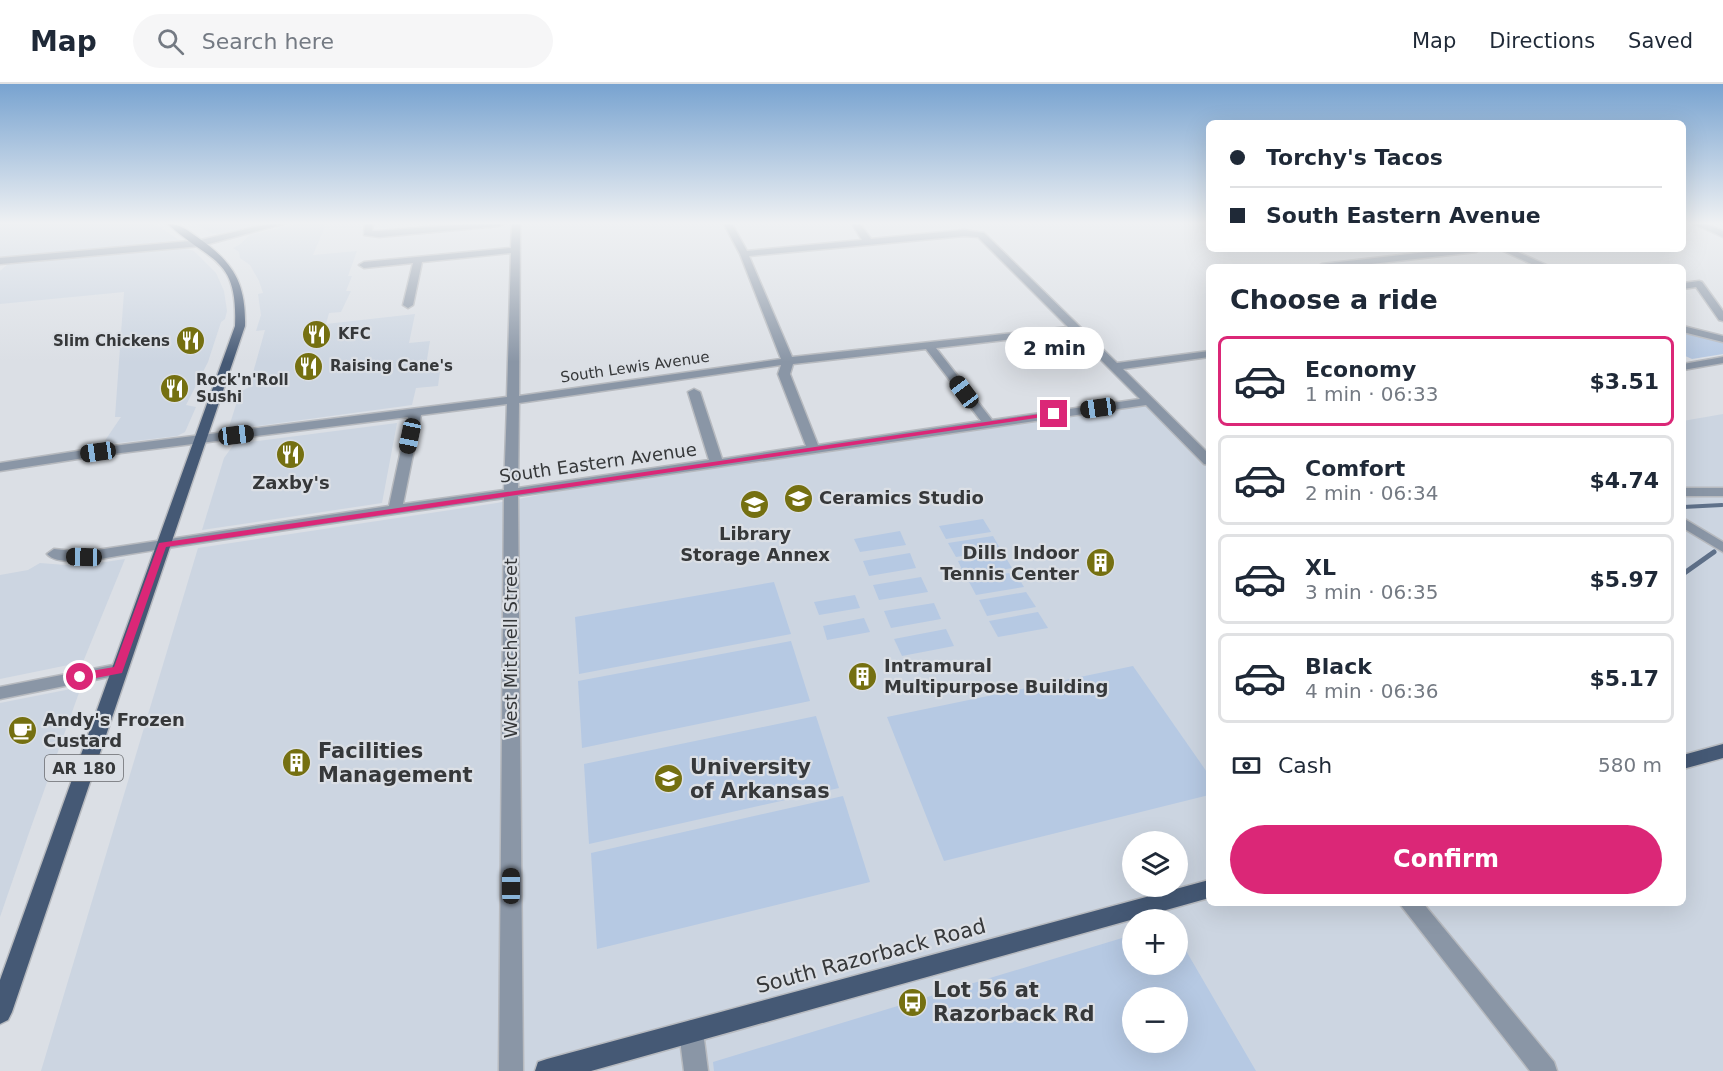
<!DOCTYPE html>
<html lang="en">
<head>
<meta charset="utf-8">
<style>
  :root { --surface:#fff; --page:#f6f6f7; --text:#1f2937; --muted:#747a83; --line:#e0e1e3; --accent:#db2777 }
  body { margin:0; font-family:"DejaVu Sans",sans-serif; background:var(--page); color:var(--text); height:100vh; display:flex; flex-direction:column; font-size:22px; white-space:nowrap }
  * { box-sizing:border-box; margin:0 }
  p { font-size:20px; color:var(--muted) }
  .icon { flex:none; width:33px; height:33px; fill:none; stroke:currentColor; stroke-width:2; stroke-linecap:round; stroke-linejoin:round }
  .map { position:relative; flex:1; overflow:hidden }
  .panel { position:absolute; left:1206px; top:180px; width:480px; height:642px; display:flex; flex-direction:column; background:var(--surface); border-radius:9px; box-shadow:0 6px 24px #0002 }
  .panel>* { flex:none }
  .hud { position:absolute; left:1206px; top:36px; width:480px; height:132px; border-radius:9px; box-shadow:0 6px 24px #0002; display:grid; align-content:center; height:132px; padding:0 24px; background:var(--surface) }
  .controls { position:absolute; left:1122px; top:747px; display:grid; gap:12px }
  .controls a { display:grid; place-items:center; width:66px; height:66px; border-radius:50%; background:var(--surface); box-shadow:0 6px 24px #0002; font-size:30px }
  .end { position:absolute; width:27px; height:27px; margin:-14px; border:8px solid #db2777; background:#fff; box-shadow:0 0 0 3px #fff }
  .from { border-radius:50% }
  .bubble { position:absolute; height:42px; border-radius:21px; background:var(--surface); box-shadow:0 6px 24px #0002; font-size:20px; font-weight:600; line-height:42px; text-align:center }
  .car { position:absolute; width:18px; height:36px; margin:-18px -9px; border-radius:8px; box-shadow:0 0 4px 2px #0007; background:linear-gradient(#222 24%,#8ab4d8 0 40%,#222 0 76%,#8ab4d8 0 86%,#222 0) }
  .hud b { display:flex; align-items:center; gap:21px; height:57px; font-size:22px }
  .hud b+b { border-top:2px solid var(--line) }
  .hud i { width:15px; height:15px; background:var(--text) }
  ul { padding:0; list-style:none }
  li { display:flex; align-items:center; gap:18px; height:90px; margin:0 12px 9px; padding:0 12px; border:3px solid var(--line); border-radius:9px }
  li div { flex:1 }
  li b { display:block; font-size:22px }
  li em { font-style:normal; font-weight:600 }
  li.current { border-color:var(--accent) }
  li>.icon { width:54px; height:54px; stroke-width:1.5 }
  h2 { padding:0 24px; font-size:27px; line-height:72px }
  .pay { display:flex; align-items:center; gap:15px; height:66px; padding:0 24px; font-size:22px }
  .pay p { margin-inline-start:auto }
  .button { display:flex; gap:12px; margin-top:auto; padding:12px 24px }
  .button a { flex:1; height:69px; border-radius:36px; background:var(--accent); color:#fff; font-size:24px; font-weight:600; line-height:69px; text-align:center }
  header { display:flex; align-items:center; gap:36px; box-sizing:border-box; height:84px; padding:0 30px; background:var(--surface); border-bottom:2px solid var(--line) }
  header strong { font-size:28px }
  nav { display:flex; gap:33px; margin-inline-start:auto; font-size:21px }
  .search { width:420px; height:54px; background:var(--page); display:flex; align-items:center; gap:15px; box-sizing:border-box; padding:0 21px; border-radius:33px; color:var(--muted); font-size:22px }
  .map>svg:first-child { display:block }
  .built { fill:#ccd5e1; fill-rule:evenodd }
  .green { fill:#b6c9e3; fill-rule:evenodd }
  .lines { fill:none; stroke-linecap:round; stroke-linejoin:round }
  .stream-far1 { stroke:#5f718a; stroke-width:4 }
  .stream { stroke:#5f718a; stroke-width:5 }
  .minor-casing { stroke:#b7babf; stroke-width:3 }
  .major-casing { stroke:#b7babf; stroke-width:3 }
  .minor { fill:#8a96a6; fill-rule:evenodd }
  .major { fill:#455975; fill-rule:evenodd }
  .route { fill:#db2777 }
  .labels { text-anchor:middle; stroke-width:4.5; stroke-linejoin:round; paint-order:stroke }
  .far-poi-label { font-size:15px; font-weight:bold; fill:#36383a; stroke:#dbdfe5; text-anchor:start }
  .far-street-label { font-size:15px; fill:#36383a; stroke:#dbdfe5 }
  .shield { fill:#dbdfe5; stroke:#686a6d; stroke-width:1.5 }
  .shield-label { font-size:16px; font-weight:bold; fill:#36383a }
  .street-label { font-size:18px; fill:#36383a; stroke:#dbdfe5 }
  .poi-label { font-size:18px; font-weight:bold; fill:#36383a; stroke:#dbdfe5; text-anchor:start }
  .near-poi-label { font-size:21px; font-weight:bold; fill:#36383a; stroke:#dbdfe5; text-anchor:start }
  .near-street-label { font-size:21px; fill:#36383a; stroke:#dbdfe5 }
</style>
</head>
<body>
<header>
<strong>Map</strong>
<div class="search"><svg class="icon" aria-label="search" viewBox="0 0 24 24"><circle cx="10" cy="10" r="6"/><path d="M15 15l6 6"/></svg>Search here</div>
<nav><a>Map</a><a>Directions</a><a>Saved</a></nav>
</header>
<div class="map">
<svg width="1723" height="987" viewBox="0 0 1723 987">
  <rect width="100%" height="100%" fill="#dbdfe5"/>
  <g class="built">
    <polygon points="0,140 149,140 158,142 179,156 0,175"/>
    <polygon points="196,140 256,140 258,141 218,150 211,149"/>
    <polygon points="296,140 326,140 313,171 357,167 348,192 352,192 346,207 351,207 341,228 329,229 326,240 415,230 409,259 430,257 425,288 440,287 438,302 416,304 412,321 228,346 240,308 249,303 265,246 256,247 261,231 258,210 263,209 259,197 250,181 240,174 239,168 233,164 239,161 250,151"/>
    <polygon points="183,164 194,167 216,189 224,207 227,227 225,235 221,238 208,278 186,321 196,323 185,348 177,352 102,361 121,333 115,333 124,208 0,220 0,187 8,180 16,178"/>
    <path d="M1148 317 1209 377V819H1683V337L1723 330V987H41L198 464 497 419 653 389ZM1132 758H1178V802H1132ZM1132 836H1178V880H1132ZM1132 914H1178V958H1132Z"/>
    <polygon points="397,339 382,419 202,446 224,374 234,360"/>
    <polygon points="125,475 83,578 0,595 0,491 28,486 40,479 78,482"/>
    <polygon points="81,603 30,746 0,833 0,619"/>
  </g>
  <g class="green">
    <polygon points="1683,248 1723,258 1723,270 1692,275 1683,271"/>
    <polygon points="983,435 991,448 946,455 939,442"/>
    <polygon points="900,447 906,461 860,468 854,455"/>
    <polygon points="993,452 1001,466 956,473 948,459"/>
    <polygon points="910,469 916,484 869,492 863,477"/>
    <polygon points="1003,469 1012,484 965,492 958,477"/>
    <polygon points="1015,488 1024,503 976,511 968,496"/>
    <polygon points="921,493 928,508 879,516 873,501"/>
    <polygon points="774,498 791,550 579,590 575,533"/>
    <polygon points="1026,508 1036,523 987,532 979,516"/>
    <polygon points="855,511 860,524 819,531 814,518"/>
    <polygon points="934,519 941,535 891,544 884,527"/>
    <polygon points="1038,528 1048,544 998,553 989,537"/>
    <polygon points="864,534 870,548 827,556 823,542"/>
    <polygon points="946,545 954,562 902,572 894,555"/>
    <polygon points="791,557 810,617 582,664 578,597"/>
    <polygon points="1133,582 1209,691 1209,711 944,777 887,633"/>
    <polygon points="816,632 839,704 589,760 584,680"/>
    <polygon points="843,712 870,798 597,865 591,769"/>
    <path d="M1132 851V880H1178V853L1256 987H714L713 978ZM1132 914H1178V958H1132Z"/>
  </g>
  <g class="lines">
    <polyline class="stream-far1" points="1683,423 1722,421"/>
    <polyline class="stream" points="1683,490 1714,468"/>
    <defs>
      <g id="minor">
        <polygon points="268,140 283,140 201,162 0,180 0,174 201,156"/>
        <polygon points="365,140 373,140 372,147 379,147 467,140 503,140 499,142 379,153 364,151"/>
        <path d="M512 140H520L519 312 781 275 740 170 724 140H732L747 167 862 156 852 140H860L871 155 964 146 984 149 1117 279 1209 267V273L1123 285 1209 370V381L1204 380 1146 321 518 412 523 987H499L504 414C375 433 247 451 117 472 101 475 58 483 47 470L54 465 84 468 389 422 408 333 97 372 0 387V379L97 364 507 313 511 169 422 178 413 221 408 224 403 221 413 179 364 184 359 181 364 178 511 164ZM964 152 978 153 1068 243 792 273 749 172ZM1073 248 1140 315 992 336 936 264ZM926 265 981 337 818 361 790 290 793 280ZM781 281 778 290 806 362 722 375 700 308 694 305 688 308 709 376 518 404 519 319ZM507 320 504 406 403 420 421 331Z"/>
        <polygon points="1694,140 1706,140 1723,147 1723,153"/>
        <polygon points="1453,165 1480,165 1476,168 1345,183 1317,183 1322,180"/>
        <polygon points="1499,165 1511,165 1551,183 1538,183"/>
        <polygon points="1699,197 1702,198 1723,227 1723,237 1719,236 1696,203 1683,205 1683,199"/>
        <polygon points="1683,242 1723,252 1723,258 1683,248"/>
        <polygon points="1723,273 1723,279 1683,286 1683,280"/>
        <rect x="1683" y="404" width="40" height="8"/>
        <polygon points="1683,434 1723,458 1723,468 1683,444"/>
        <polygon points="118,580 124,582 126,586 124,590 0,615 0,603"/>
        <polygon points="1399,819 1423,819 1554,978 1557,987 1530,987"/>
        <polygon points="691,936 699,940 703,948 708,987 684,987 679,948 683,940"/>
      </g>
      <g id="major">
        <path d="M168 140C180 140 187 146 197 153 233 178 246 198 245 242L12 928 8 936 0 940V896L235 242C238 172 210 179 168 140Z"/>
        <polygon points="1723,660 1723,674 1683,685 1683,671"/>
        <polygon points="1209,796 1209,814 591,987 535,987 538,978 547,975"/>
      </g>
    </defs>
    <use href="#minor" class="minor-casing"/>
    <use href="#major" class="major-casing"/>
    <use href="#minor" class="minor"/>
    <use href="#major" class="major"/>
  </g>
  <linearGradient id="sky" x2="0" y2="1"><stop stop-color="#78a3d0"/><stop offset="0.5" stop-color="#eff1f3"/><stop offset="1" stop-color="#eff1f3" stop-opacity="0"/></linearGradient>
  <rect width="1723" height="278" fill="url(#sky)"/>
  <polygon class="route" points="1054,328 1058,330 1056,331 166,463 122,589 80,597 75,593 80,589 114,583 159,459"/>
  <defs>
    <symbol id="restaurant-disc" viewBox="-11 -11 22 22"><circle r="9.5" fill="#757011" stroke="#dbdfe5"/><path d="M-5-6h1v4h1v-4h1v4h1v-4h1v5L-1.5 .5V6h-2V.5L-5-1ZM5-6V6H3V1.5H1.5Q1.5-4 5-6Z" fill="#fff"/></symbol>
    <symbol id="university-disc" viewBox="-11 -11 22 22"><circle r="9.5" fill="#757011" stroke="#dbdfe5"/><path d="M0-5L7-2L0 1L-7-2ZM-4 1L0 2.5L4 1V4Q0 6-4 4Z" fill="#fff"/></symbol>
    <symbol id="building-disc" viewBox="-11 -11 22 22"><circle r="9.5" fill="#757011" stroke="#dbdfe5"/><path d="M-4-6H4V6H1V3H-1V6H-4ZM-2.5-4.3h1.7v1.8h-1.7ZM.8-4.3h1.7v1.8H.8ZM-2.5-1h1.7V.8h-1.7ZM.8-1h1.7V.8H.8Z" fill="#fff"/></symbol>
    <symbol id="cafe-disc" viewBox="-11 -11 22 22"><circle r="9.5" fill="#757011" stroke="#dbdfe5"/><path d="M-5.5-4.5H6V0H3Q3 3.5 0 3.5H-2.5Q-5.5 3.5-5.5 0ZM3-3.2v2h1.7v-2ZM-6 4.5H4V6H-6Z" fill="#fff"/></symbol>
    <symbol id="bus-disc" viewBox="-11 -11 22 22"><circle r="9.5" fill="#757011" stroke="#dbdfe5"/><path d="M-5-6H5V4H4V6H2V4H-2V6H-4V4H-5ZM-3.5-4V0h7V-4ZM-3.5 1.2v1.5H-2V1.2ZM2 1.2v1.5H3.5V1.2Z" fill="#fff"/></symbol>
  </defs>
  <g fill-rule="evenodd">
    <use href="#restaurant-disc" x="300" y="234" width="33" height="33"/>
    <use href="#restaurant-disc" x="174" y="240" width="33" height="33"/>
    <use href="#restaurant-disc" x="292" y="266" width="33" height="33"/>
    <use href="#restaurant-disc" x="158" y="288" width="33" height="33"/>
    <use href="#restaurant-disc" x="274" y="354" width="33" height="33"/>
    <use href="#university-disc" x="782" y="398" width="33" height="33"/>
    <use href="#university-disc" x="738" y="404" width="33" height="33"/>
    <use href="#building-disc" x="1084" y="462" width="33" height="33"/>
    <use href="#building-disc" x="846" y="576" width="33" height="33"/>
    <use href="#cafe-disc" x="6" y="630" width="33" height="33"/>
    <use href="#building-disc" x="280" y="662" width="33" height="33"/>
    <use href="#university-disc" x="652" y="678" width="33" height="33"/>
    <use href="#bus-disc" x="896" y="902" width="33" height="33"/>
  </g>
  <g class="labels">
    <g class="far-poi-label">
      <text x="338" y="255">KFC</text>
      <text x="170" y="262" text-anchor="end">Slim Chickens</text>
      <text x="330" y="287">Raising Cane's</text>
      <text x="196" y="301">Rock'n'Roll<tspan x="196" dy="17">Sushi</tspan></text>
    </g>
    <g class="far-street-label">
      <text transform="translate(635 283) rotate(-8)" y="5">South Lewis Avenue</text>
    </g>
    <rect class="shield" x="45" y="671" width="78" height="26" rx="4.5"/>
    <g class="shield-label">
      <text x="84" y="690">AR 180</text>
    </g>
    <g class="street-label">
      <text transform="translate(598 379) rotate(-8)" y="6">South Eastern Avenue</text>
      <text transform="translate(511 564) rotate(-90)" y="6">West Mitchell Street</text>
    </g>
    <g class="poi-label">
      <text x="291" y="405" text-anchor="middle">Zaxby's</text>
      <text x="819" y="420">Ceramics Studio</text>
      <text x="755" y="456" text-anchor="middle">Library<tspan x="755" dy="21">Storage Annex</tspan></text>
      <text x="1079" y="475" text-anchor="end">Dills Indoor<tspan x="1079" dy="21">Tennis Center</tspan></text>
      <text x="884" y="588">Intramural<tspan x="884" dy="21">Multipurpose Building</tspan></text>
      <text x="43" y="642">Andy's Frozen<tspan x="43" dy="21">Custard</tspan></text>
    </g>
    <g class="near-poi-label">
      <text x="318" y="674">Facilities<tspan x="318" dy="24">Management</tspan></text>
      <text x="690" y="690">University<tspan x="690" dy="24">of Arkansas</tspan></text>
      <text x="933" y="913">Lot 56 at<tspan x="933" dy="24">Razorback Rd</tspan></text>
    </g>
    <g class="near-street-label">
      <text transform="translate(871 872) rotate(-15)" y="7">South Razorback Road</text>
    </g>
  </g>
</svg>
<div class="controls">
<a><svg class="icon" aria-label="layers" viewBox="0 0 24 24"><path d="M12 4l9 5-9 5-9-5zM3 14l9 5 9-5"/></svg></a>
<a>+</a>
<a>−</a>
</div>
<i class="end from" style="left:80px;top:593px"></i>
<i class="end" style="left:1054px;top:330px"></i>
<div class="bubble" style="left:1005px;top:243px;width:99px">2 min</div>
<i class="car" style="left:964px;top:308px;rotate:323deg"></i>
<i class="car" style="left:1098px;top:324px;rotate:262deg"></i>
<i class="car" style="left:236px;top:351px;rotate:83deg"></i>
<i class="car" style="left:410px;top:352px;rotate:192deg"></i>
<i class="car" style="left:98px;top:368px;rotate:262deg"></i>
<i class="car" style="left:84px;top:473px;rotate:271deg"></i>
<i class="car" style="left:511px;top:802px;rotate:0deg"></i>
<div class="hud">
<b><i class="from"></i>Torchy's Tacos</b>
<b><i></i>South Eastern Avenue</b>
</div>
<section class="panel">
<h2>Choose a ride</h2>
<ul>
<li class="current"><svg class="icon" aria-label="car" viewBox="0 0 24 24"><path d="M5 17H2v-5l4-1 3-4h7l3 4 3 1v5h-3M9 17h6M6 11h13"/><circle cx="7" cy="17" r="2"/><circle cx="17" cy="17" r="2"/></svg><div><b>Economy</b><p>1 min · 06:33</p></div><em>$3.51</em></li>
<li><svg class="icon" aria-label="car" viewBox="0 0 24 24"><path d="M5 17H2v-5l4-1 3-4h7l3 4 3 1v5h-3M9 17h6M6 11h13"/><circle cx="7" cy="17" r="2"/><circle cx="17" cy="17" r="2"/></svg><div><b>Comfort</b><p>2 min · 06:34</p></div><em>$4.74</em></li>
<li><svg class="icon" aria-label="car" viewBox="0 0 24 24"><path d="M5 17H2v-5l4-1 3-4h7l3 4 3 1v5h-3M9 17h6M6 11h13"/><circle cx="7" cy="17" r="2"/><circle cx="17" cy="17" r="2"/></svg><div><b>XL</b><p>3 min · 06:35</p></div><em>$5.97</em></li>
<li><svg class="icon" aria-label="car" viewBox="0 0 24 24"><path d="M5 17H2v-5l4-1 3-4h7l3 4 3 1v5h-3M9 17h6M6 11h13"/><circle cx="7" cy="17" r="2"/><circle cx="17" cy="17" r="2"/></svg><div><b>Black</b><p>4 min · 06:36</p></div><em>$5.17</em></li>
</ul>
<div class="pay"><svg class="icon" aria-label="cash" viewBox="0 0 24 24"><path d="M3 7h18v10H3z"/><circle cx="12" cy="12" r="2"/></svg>Cash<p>580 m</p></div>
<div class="button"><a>Confirm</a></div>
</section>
</div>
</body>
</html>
